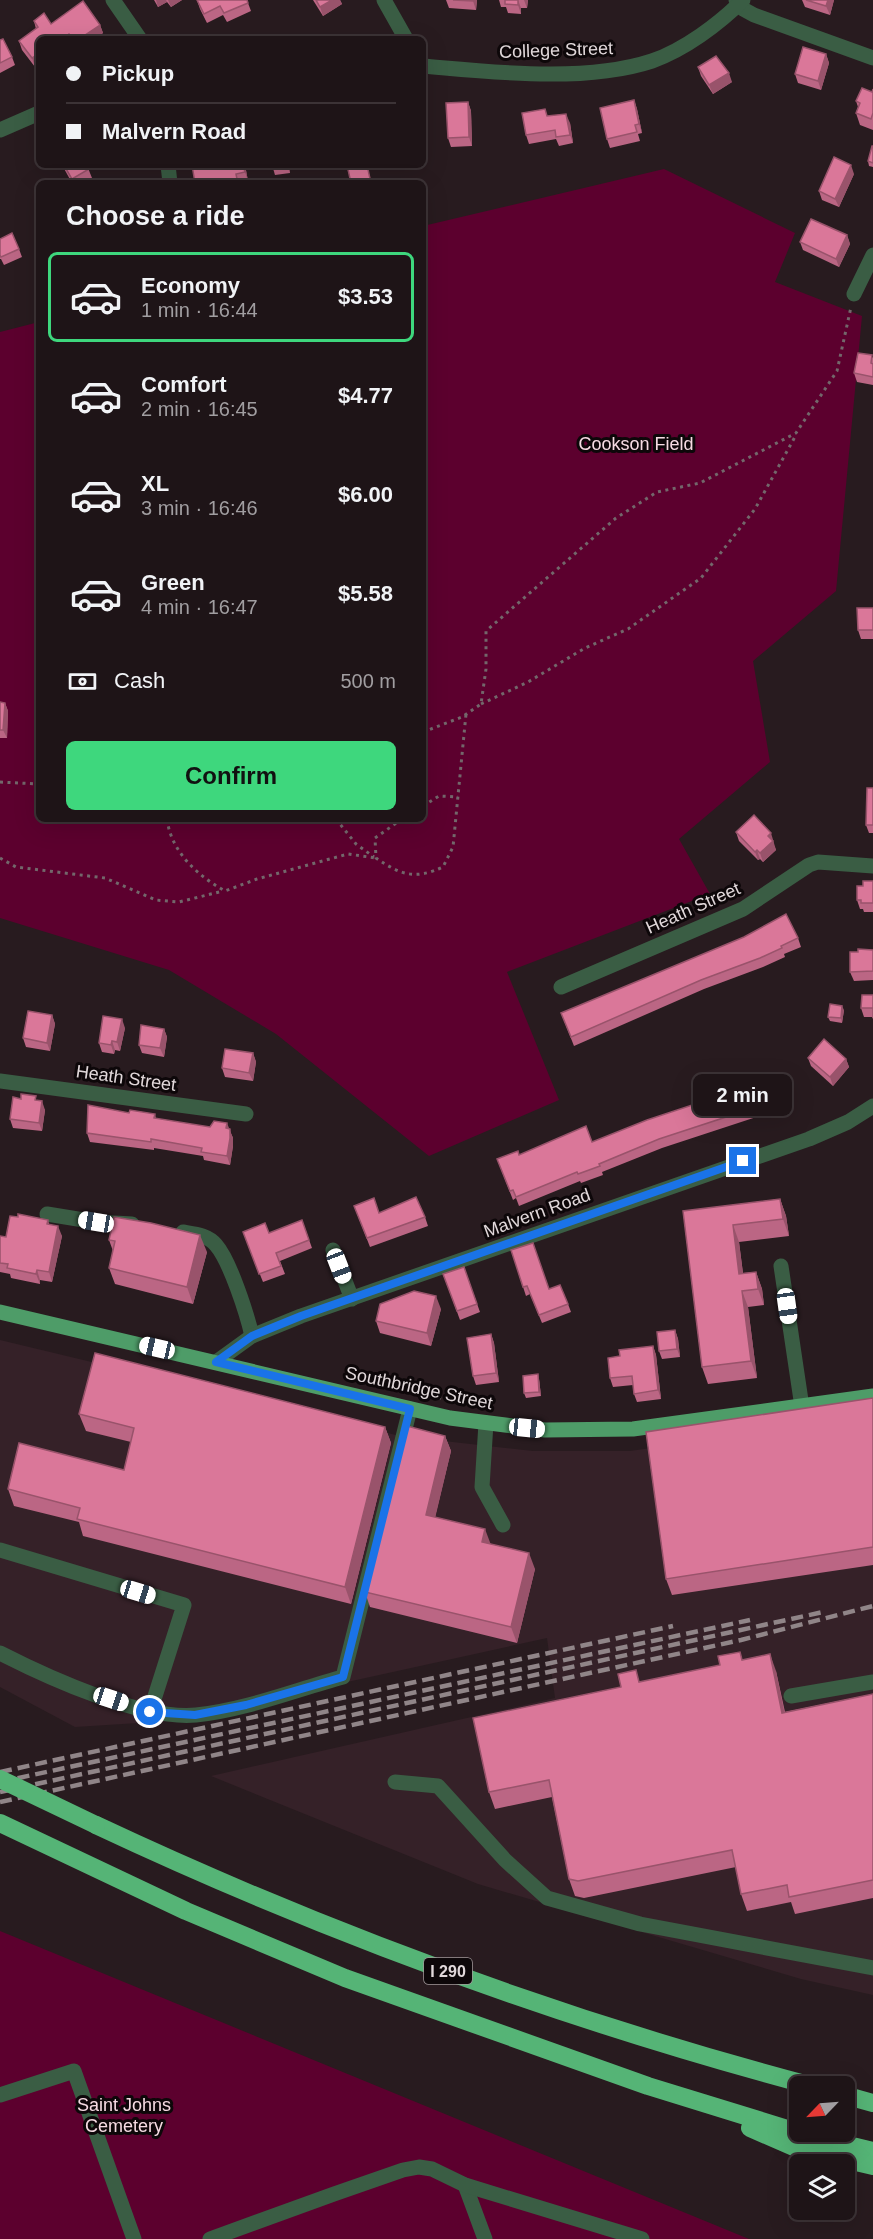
<!DOCTYPE html>
<html lang="en">
<head>
<meta charset="utf-8">
<style>
  :root { --surface:#1e1417; --page:#261d20; --text:#f1f3f6; --muted:#a19ea1; --line:#3c3336; --accent:#3ed77d }
  body { margin:0; font-family:Helvetica,sans-serif; background:var(--page); color:var(--text); height:100vh; display:flex; flex-direction:column; font-size:22px; white-space:nowrap }
  * { box-sizing:border-box; margin:0 }
  p { font-size:20px; color:var(--muted) }
  .icon { flex:none; width:33px; height:33px; fill:none; stroke:currentColor; stroke-width:2; stroke-linecap:round; stroke-linejoin:round }
  .map { position:relative; flex:1; overflow:hidden }
  .details { position:absolute; left:36px; top:180px; width:390px; height:642px; display:flex; flex-direction:column; background:var(--surface); border-radius:9px; box-shadow:0 6px 24px #0002,0 0 0 2px var(--line) }
  .details>* { flex:none }
  .guide { position:absolute; left:36px; top:36px; width:390px; height:132px; border-radius:9px; box-shadow:0 6px 24px #0002,0 0 0 2px var(--line); display:grid; align-content:center; height:132px; padding:0 30px; background:var(--surface) }
  .needle { width:39px; rotate:245deg }
  .controls { position:absolute; left:789px; top:2076px; display:grid; gap:12px }
  .controls a { display:grid; place-items:center; width:66px; height:66px; border-radius:9px; background:var(--surface); box-shadow:0 6px 24px #0002,0 0 0 2px var(--line); font-size:30px }
  .end { position:absolute; width:27px; height:27px; margin:-14px; border:8px solid #1a73e8; background:#fff; box-shadow:0 0 0 3px #fff }
  .from { border-radius:50% }
  .bubble { position:absolute; height:42px; border-radius:9px; background:var(--surface); box-shadow:0 6px 24px #0002,0 0 0 2px var(--line); font-size:20px; font-weight:700; line-height:42px; text-align:center }
  .car { position:absolute; width:18px; height:36px; margin:-18px -9px; border-radius:8px; box-shadow:0 0 4px 2px #0007; background:linear-gradient(#fff 24%,#345 0 40%,#fff 0 76%,#345 0 86%,#fff 0) }
  .guide b { display:flex; align-items:center; gap:21px; height:57px; font-size:22px }
  .guide b+b { border-top:2px solid var(--line) }
  .guide i { width:15px; height:15px; background:var(--text) }
  ul { padding:0; list-style:none }
  li { display:flex; align-items:center; gap:18px; height:90px; margin:0 12px 9px; padding:0 18px; border:3px solid transparent; border-radius:9px }
  li div { flex:1 }
  li b { display:block; font-size:22px }
  li em { font-style:normal; font-weight:700 }
  li.on { border-color:var(--accent) }
  li>.icon { width:54px; height:54px; stroke-width:1.5 }
  h2 { padding:0 30px; font-size:27px; line-height:72px }
  .pay { display:flex; align-items:center; gap:15px; height:66px; padding:0 30px; font-size:22px }
  .pay p { margin-inline-start:auto }
  .button { display:flex; gap:12px; margin-top:auto; padding:12px 30px }
  .button a { flex:1; height:69px; border-radius:9px; background:var(--accent); color:#111; font-size:24px; font-weight:700; line-height:69px; text-align:center }
  .map>svg:first-child { display:block }
  .built { fill:#352128 }
  .green { fill:#5c002e }
  .lines { fill:none; stroke-linecap:round; stroke-linejoin:round }
  .path { stroke:#73676b; stroke-width:3; stroke-dasharray:3 4.5; stroke-linecap:butt }
  .minor { stroke:#3a5d44; stroke-width:15 }
  .major { stroke:#4e9c68; stroke-width:15 }
  .highway { stroke:#55b476; stroke-width:18 }
  .rail { stroke:#908588; stroke-width:4.5; stroke-dasharray:12 6; stroke-linecap:butt }
  .highway-bridge { stroke:#55b476; stroke-width:18 }
  .wall { fill:#bb6684 }
  .shaded-wall { fill:#99536b }
  .building { fill:#da7799; stroke:#99536b; stroke-width:1.5 }
  .route { stroke:#1a73e8; stroke-width:8 }
  .labels { text-anchor:middle; stroke-width:6; stroke-linejoin:round; paint-order:stroke }
  .shield { fill:#0d0709; stroke:#a1999b; stroke-width:1.5 }
  .shield-label { font-size:16px; font-weight:bold; fill:#e1d8da }
  .street-label { font-size:18px; fill:#e1d8da; stroke:#0d0709 }
  .park-label { font-size:18px; fill:#f6dbe3; stroke:#0d0709 }
</style>
</head>
<body>
<div class="map">
<svg width="873" height="2239" viewBox="0 0 873 2239">
  <rect width="100%" height="100%" fill="#281b1f"/>
  <polygon class="built" points="0,1340 400,1436 533,1451 630,1451 873,1416 873,1995 801,1979 478,1884 211,1776 555,1698 547,1638 170,1721 75,1727 0,1687"/>
  <g class="green">
    <polygon points="664,169 795,233 775,282 862,316 836,591 753,661 770,762 679,839 710,894 507,972 559,1100 429,1156 276,1034 169,970 0,918 0,332 39,322 39,819 423,819 423,226"/>
    <polygon points="0,1931 749,2239 0,2239"/>
  </g>
  <g class="lines">
    <g class="path">
      <polyline points="481,704 528,682 585,648 628,629 701,578 755,509 796,435"/>
      <polyline points="423,732 462,717 481,704 486,669 486,631 616,518 657,492 700,483 796,433 837,371 851,307"/>
      <polyline points="0,782 39,784"/>
      <polyline points="423,806 439,796 458,797"/>
      <path d="M167 819C171 852 198 876 225 891L257 879 348 854 376 858"/>
      <polyline points="336,819 356,844 374,857"/>
      <path d="M402 819 375 838 376 858C401 875 415 880 443 867L453 847 466 714"/>
      <polyline points="0,858 16,867 105,878 156,900 179,902 223,891"/>
      <polyline points="409,1391 460,1402"/>
    </g>
    <g class="minor">
      <polyline points="113,0 140,39"/>
      <polyline points="384,0 406,39"/>
      <polyline points="736,0 743,9 754,15 873,58"/>
      <path d="M423 66C493 72 585 83 652 61 684 50 719 24 743 0"/>
      <polyline points="0,130 39,113"/>
      <polyline points="168,165 170,183"/>
      <polyline points="854,294 873,255"/>
      <polyline points="561,987 743,909 809,865 818,862 873,866"/>
      <polyline points="0,1081 246,1114"/>
      <polyline points="47,1214 96,1222 132,1224"/>
      <path d="M183 1232C195 1234 208 1235 216 1245 230 1261 247 1314 252 1336"/>
      <polyline points="333,1250 352,1299"/>
      <polyline points="781,1266 802,1407"/>
      <polyline points="216,1362 252,1336 301,1316 809,1139 848,1122 873,1106"/>
      <polyline points="486,1423 482,1487 503,1525"/>
      <polyline points="0,1550 184,1605 150,1712"/>
      <path d="M0 1653C49 1678 141 1720 196 1715 245 1710 295 1690 343 1677L410 1409"/>
      <polyline points="791,1696 873,1682"/>
      <polyline points="395,1782 438,1786 505,1860 547,1898 640,1924 873,1968"/>
      <polyline points="0,2095 74,2071 134,2239"/>
      <polyline points="465,2185 485,2239"/>
      <polyline points="210,2239 334,2194 403,2170 419,2167 432,2169 465,2185 642,2239"/>
    </g>
    <polyline class="major" points="0,1312 450,1418 545,1430 633,1429 873,1396"/>
    <g class="highway">
      <polyline points="0,1823 186,1911 345,1978 648,2086 807,2135 873,2151"/>
      <path d="M96 1825C326 1933 567 2021 812 2086"/>
      <polyline points="844,2095 873,2103"/>
      <polyline points="750,2128 796,2148 873,2166"/>
    </g>
    <g class="rail">
      <polyline points="0,1772 673,1626"/>
      <polyline points="0,1782 750,1620"/>
      <polyline points="0,1792 823,1612"/>
      <polyline points="0,1802 741,1640 873,1606"/>
    </g>
    <polyline class="highway-bridge" points="0,1779 96,1825"/>
  </g>
  <g class="wall">
    <polygon points="154,0 182,0 171,7 167,2 158,7"/>
    <polygon points="197,0 248,3 251,11 227,22 223,15 207,23 200,9"/>
    <polygon points="313,0 340,0 342,4 323,16"/>
    <polygon points="446,0 477,0 476,10 449,8"/>
    <polygon points="499,0 528,0 527,8 521,8 521,14 508,13 506,7 501,7"/>
    <polygon points="802,0 834,0 830,15 805,7"/>
    <polygon points="34,21 51,24 100,25 103,33 94,39 39,39 39,64 35,67 22,50 19,41 36,29"/>
    <polygon points="0,40 12,57 15,65 0,73"/>
    <polygon points="826,54 829,63 821,90 798,83 795,74"/>
    <polygon points="698,67 732,82 713,94 701,76"/>
    <polygon points="873,89 873,130 860,125 856,113 858,107 856,101 872,92"/>
    <polygon points="634,100 637,109 642,133 638,134 640,141 610,148 607,139"/>
    <polygon points="468,102 471,111 472,146 451,147 448,138"/>
    <polygon points="548,116 570,123 573,143 559,146 556,139 529,144 526,135"/>
    <polygon points="873,146 873,167 869,166 868,161"/>
    <polygon points="62,165 94,165 88,168 92,178 83,183 72,183"/>
    <polygon points="245,165 248,181 239,183 195,183"/>
    <polygon points="272,165 289,165 290,173 275,175"/>
    <polygon points="854,174 839,207 822,200 819,191"/>
    <polygon points="847,235 850,244 839,267 803,250 800,242"/>
    <polygon points="0,239 19,249 22,257 4,265 1,259 0,259"/>
    <polygon points="873,357 873,385 857,382 854,373"/>
    <polygon points="873,608 873,639 861,639 858,630"/>
    <polygon points="0,702 5,703 8,711 7,738 0,738"/>
    <polygon points="873,788 873,833 869,833 866,825"/>
    <polygon points="736,832 774,842 773,843 776,850 763,862 760,859 758,860 739,841"/>
    <polygon points="873,881 873,912 864,912 863,909 860,909 857,900 863,886"/>
    <polygon points="798,938 801,947 784,954 785,957 763,967 704,989 574,1046 561,1013"/>
    <polygon points="873,950 873,980 854,981 850,972"/>
    <polygon points="873,995 873,1019 872,1017 864,1017 861,1008"/>
    <polygon points="844,1010 842,1023 830,1021 828,1017"/>
    <polygon points="52,1015 55,1024 50,1051 26,1047 23,1038"/>
    <polygon points="125,1028 120,1051 115,1050 114,1054 102,1052 99,1043"/>
    <polygon points="164,1029 167,1037 164,1057 142,1053 139,1045"/>
    <polygon points="253,1053 256,1062 253,1081 225,1077 222,1068"/>
    <polygon points="808,1058 846,1059 849,1067 833,1086 811,1066"/>
    <polygon points="765,1081 775,1111 662,1148 602,1172 603,1175 581,1183 580,1181 519,1206 516,1198 513,1200 497,1159 592,1142"/>
    <polygon points="37,1101 45,1110 42,1131 13,1128 10,1119"/>
    <polygon points="129,1113 155,1114 156,1119 210,1127 229,1129 233,1138 233,1146 230,1165 204,1160 203,1156 154,1148 154,1150 90,1142 87,1133"/>
    <polygon points="780,1199 786,1216 789,1236 739,1242 743,1273 756,1272 762,1289 764,1305 748,1307 757,1378 708,1384 702,1367 683,1211"/>
    <polygon points="354,1206 379,1213 425,1217 428,1226 370,1247"/>
    <polygon points="18,1217 48,1220 49,1224 62,1236 52,1282 40,1280 40,1284 11,1278 10,1274 0,1272 0,1236 6,1237"/>
    <polygon points="302,1220 312,1248 280,1261 285,1274 263,1282 243,1232 269,1233"/>
    <polygon points="109,1240 207,1252 193,1304 115,1284 109,1268 113,1251"/>
    <polygon points="511,1250 549,1289 568,1304 571,1312 542,1323 530,1294 526,1296"/>
    <polygon points="464,1267 480,1312 460,1320 443,1274"/>
    <polygon points="441,1309 431,1346 380,1333 376,1321"/>
    <polygon points="675,1330 678,1339 680,1357 662,1359 659,1351"/>
    <polygon points="491,1334 494,1343 499,1382 476,1385 473,1376"/>
    <polygon points="653,1346 656,1355 661,1399 637,1402 634,1394 633,1385 613,1387 610,1378 620,1356"/>
    <polygon points="539,1379 541,1396 526,1398 524,1393"/>
    <polygon points="873,1398 873,1565 672,1595 666,1579"/>
    <polygon points="79,1414 385,1427 391,1443 351,1604 83,1536 79,1522 14,1506 8,1489 124,1470 131,1442 86,1431"/>
    <polygon points="445,1436 451,1451 435,1517 490,1544 535,1569 517,1643 370,1607 365,1592"/>
    <polygon points="740,1652 742,1659 776,1671 785,1712 873,1694 873,1898 795,1914 791,1902 747,1911 741,1894 736,1867 584,1898 575,1896 569,1879 552,1797 495,1809 489,1792 641,1682 720,1665"/>
  </g>
  <g class="shaded-wall">
    <polygon points="156,0 166,0 167,2 158,7"/>
    <polygon points="168,0 182,0 171,7"/>
    <polygon points="332,0 340,0 342,4 323,16 320,7"/>
    <polygon points="473,0 477,0 476,10 473,1"/>
    <polygon points="518,0 521,8 521,14 518,5"/>
    <polygon points="524,0 528,0 527,8"/>
    <polygon points="828,0 834,0 830,15 826,6"/>
    <polygon points="100,25 103,33 94,39 79,39"/>
    <polygon points="69,34 71,39 62,39"/>
    <polygon points="39,54 39,64 35,67 32,58"/>
    <polygon points="826,54 829,63 821,90 818,81"/>
    <polygon points="729,73 732,82 713,94 709,85"/>
    <polygon points="634,100 637,109 642,133 639,124"/>
    <polygon points="468,102 471,111 472,146 469,137"/>
    <polygon points="566,114 570,123 573,143 570,135"/>
    <polygon points="243,165 245,165 248,181 245,172"/>
    <polygon points="851,165 854,174 839,207 835,199"/>
    <polygon points="847,235 850,244 839,267 836,259"/>
    <polygon points="5,703 8,711 7,738 3,730"/>
    <polygon points="771,833 776,850 763,862 760,853 768,836"/>
    <polygon points="757,850 760,859 758,860 755,852"/>
    <polygon points="842,1006 844,1010 842,1023 841,1018"/>
    <polygon points="52,1015 55,1024 50,1051 47,1043"/>
    <polygon points="122,1019 125,1028 120,1051 117,1042"/>
    <polygon points="164,1029 167,1037 164,1057 160,1048"/>
    <polygon points="112,1041 115,1050 114,1054 111,1045"/>
    <polygon points="253,1053 256,1062 253,1081 249,1073"/>
    <polygon points="846,1059 849,1067 833,1086 830,1077"/>
    <polygon points="42,1101 45,1110 42,1131 39,1123"/>
    <polygon points="227,1123 233,1138 233,1146 230,1165 227,1156 226,1128"/>
    <polygon points="780,1199 786,1216 789,1236 783,1219"/>
    <polygon points="733,1225 739,1242 745,1290 739,1274"/>
    <polygon points="58,1226 62,1236 52,1282 49,1272"/>
    <polygon points="200,1235 207,1252 193,1304 187,1287"/>
    <polygon points="37,1270 40,1280 40,1284 36,1274"/>
    <polygon points="756,1272 762,1289 764,1305 758,1289"/>
    <polygon points="742,1291 748,1307 757,1378 751,1361"/>
    <polygon points="436,1296 441,1309 431,1346 427,1333"/>
    <polygon points="675,1330 678,1339 680,1357 677,1349"/>
    <polygon points="491,1334 494,1343 499,1382 496,1373"/>
    <polygon points="653,1346 656,1355 661,1399 658,1390"/>
    <polygon points="538,1374 539,1379 541,1396 539,1392"/>
    <polygon points="385,1427 391,1443 351,1604 345,1587"/>
    <polygon points="445,1436 451,1451 432,1531 426,1515"/>
    <polygon points="485,1529 491,1545 482,1542"/>
    <polygon points="529,1553 535,1569 517,1643 511,1627"/>
    <polygon points="770,1654 776,1671 788,1730 782,1713"/>
  </g>
  <g class="building">
    <polygon points="197,0 247,0 248,3 224,13 220,6 204,14"/>
    <polygon points="316,0 332,0 320,7"/>
    <polygon points="453,0 473,0 473,1"/>
    <polygon points="505,0 518,0 518,5 505,4"/>
    <polygon points="806,0 828,0 826,6"/>
    <polygon points="83,1 100,25 79,39 73,39 69,34 62,39 39,39 39,54 32,58 19,41 38,27 34,21 44,13 51,24"/>
    <polygon points="3,39 12,57 0,63 0,40"/>
    <polygon points="803,47 826,54 818,81 795,74"/>
    <polygon points="716,56 729,73 709,85 698,67"/>
    <polygon points="862,88 872,92 873,89 873,113 871,119 856,113 860,103 856,101"/>
    <polygon points="634,100 639,124 635,125 637,132 607,139 600,108"/>
    <polygon points="468,102 469,137 448,138 446,103"/>
    <polygon points="545,109 547,116 566,114 570,135 556,137 555,130 526,135 522,113"/>
    <polygon points="872,146 873,146 873,163 868,161"/>
    <polygon points="834,157 851,165 835,199 819,191"/>
    <polygon points="64,165 86,165 89,169 72,179"/>
    <polygon points="192,165 243,165 245,172 236,174 237,179 217,183 210,183 209,181 195,183"/>
    <polygon points="347,165 367,165 371,183 351,183"/>
    <polygon points="811,219 847,235 836,259 800,242"/>
    <polygon points="12,233 19,249 1,257 0,255 0,239"/>
    <polygon points="858,353 872,355 871,363 873,364 873,377 854,373"/>
    <polygon points="857,608 873,608 873,630 858,630"/>
    <polygon points="0,702 5,703 3,730 0,730"/>
    <polygon points="867,788 873,788 873,825 866,825"/>
    <polygon points="754,815 771,833 768,836 773,841 760,853 757,850 755,852 736,832"/>
    <polygon points="863,881 873,881 873,903 861,903 861,900 857,900 857,886 863,886"/>
    <polygon points="786,914 798,938 781,946 782,948 760,958 701,980 571,1037 561,1013 744,937"/>
    <polygon points="858,949 873,950 873,971 850,972 850,952 858,952"/>
    <polygon points="862,995 873,995 873,1017 873,1008 861,1008"/>
    <polygon points="830,1004 842,1006 841,1018 828,1017"/>
    <polygon points="28,1011 52,1015 47,1043 23,1038"/>
    <polygon points="103,1016 122,1019 117,1042 112,1041 111,1045 99,1043"/>
    <polygon points="141,1025 164,1029 160,1048 139,1045"/>
    <polygon points="824,1039 846,1059 830,1077 808,1058"/>
    <polygon points="225,1049 253,1053 249,1073 222,1068"/>
    <polygon points="765,1081 772,1102 659,1139 599,1164 600,1166 578,1174 577,1172 516,1197 513,1190 510,1191 497,1159 518,1151 519,1155 586,1126 592,1142 647,1120"/>
    <polygon points="21,1094 36,1096 35,1100 42,1101 39,1123 10,1119 13,1097 21,1099"/>
    <polygon points="88,1105 129,1113 130,1110 155,1114 154,1118 210,1127 214,1121 227,1123 226,1128 230,1129 230,1138 227,1156 201,1152 202,1148 151,1139 151,1142 87,1133"/>
    <polygon points="416,1197 425,1217 367,1238 354,1206 374,1198 379,1213"/>
    <polygon points="780,1199 783,1219 733,1225 739,1274 756,1272 758,1289 742,1291 751,1361 702,1367 683,1211"/>
    <polygon points="18,1214 48,1220 47,1224 58,1226 49,1272 37,1270 36,1274 7,1268 8,1264 0,1263 0,1236 6,1237 10,1216 18,1217"/>
    <polygon points="114,1217 151,1223 200,1235 187,1287 109,1268 115,1241 109,1240"/>
    <polygon points="302,1220 309,1240 276,1253 281,1266 259,1274 243,1232 265,1223 269,1233"/>
    <polygon points="533,1243 549,1289 560,1285 568,1304 539,1315 527,1286 523,1287 511,1250"/>
    <polygon points="464,1267 477,1304 457,1311 443,1274"/>
    <polygon points="414,1291 436,1296 427,1333 376,1321 380,1304"/>
    <polygon points="675,1330 677,1349 659,1351 657,1332"/>
    <polygon points="491,1334 496,1373 473,1376 467,1338"/>
    <polygon points="653,1346 658,1390 634,1394 632,1376 610,1378 608,1358 620,1356 619,1350"/>
    <polygon points="95,1353 385,1427 345,1587 77,1519 80,1508 8,1489 19,1443 124,1470 134,1428 79,1414"/>
    <polygon points="538,1374 539,1392 524,1393 523,1376"/>
    <polygon points="873,1398 873,1547 666,1579 646,1432"/>
    <polygon points="407,1426 445,1436 426,1515 485,1529 482,1542 529,1553 511,1627 365,1592"/>
    <polygon points="740,1652 742,1660 770,1654 782,1713 873,1694 873,1880 789,1897 787,1885 741,1894 732,1850 578,1881 569,1879 549,1780 489,1792 473,1718 621,1687 618,1674 636,1670 639,1682 720,1665 718,1656"/>
  </g>
  <g class="lines">
    <polyline class="route" points="150,1712 195,1715 246,1705 343,1677 410,1409 216,1362 252,1336 301,1316 743,1161"/>
  </g>
  <g class="labels">
    <rect class="shield" x="424" y="1958" width="48" height="26" rx="4.5"/>
    <g class="shield-label">
      <text x="448" y="1977">I 290</text>
    </g>
    <g class="street-label">
      <text transform="translate(556 50) rotate(-2)" y="6">College Street</text>
      <text transform="translate(693 908) rotate(-24)" y="6">Heath Street</text>
      <text transform="translate(126 1078) rotate(8)" y="6">Heath Street</text>
      <text transform="translate(537 1213) rotate(-20)" y="6">Malvern Road</text>
      <text transform="translate(419 1388) rotate(12)" y="6">Southbridge Street</text>
    </g>
    <g class="park-label">
      <text x="636" y="450">Cookson Field</text>
      <text x="124" y="2111">Saint Johns<tspan x="124" dy="21">Cemetery</tspan></text>
    </g>
  </g>
</svg>
<div class="controls">
<a><svg class="needle" viewBox="-14 -14 28 28"><path d="M0-13l5 13h-10z" fill="#e53935"/><path d="M0 13l5-13h-10z" fill="#a19ea1"/></svg></a>
<a><svg class="icon" aria-label="layers" viewBox="0 0 24 24"><path d="M12 4l9 5-9 5-9-5zM3 14l9 5 9-5"/></svg></a>
</div>
<i class="end from" style="left:150px;top:1712px"></i>
<i class="end" style="left:743px;top:1161px"></i>
<div class="bubble" style="left:693px;top:1074px;width:99px">2 min</div>
<i class="car" style="left:96px;top:1222px;rotate:280deg"></i>
<i class="car" style="left:339px;top:1266px;rotate:159deg"></i>
<i class="car" style="left:787px;top:1306px;rotate:172deg"></i>
<i class="car" style="left:157px;top:1348px;rotate:283deg"></i>
<i class="car" style="left:527px;top:1428px;rotate:96deg"></i>
<i class="car" style="left:138px;top:1592px;rotate:107deg"></i>
<i class="car" style="left:111px;top:1699px;rotate:108deg"></i>
<div class="guide">
<b><i class="from"></i>Pickup</b>
<b><i></i>Malvern Road</b>
</div>
<section class="details">
<h2>Choose a ride</h2>
<ul>
<li class="on"><svg class="icon" aria-label="car" viewBox="0 0 24 24"><path d="M5 17H2v-5l4-1 3-4h7l3 4 3 1v5h-3M9 17h6M6 11h13"/><circle cx="7" cy="17" r="2"/><circle cx="17" cy="17" r="2"/></svg><div><b>Economy</b><p>1 min · 16:44</p></div><em>$3.53</em></li>
<li><svg class="icon" aria-label="car" viewBox="0 0 24 24"><path d="M5 17H2v-5l4-1 3-4h7l3 4 3 1v5h-3M9 17h6M6 11h13"/><circle cx="7" cy="17" r="2"/><circle cx="17" cy="17" r="2"/></svg><div><b>Comfort</b><p>2 min · 16:45</p></div><em>$4.77</em></li>
<li><svg class="icon" aria-label="car" viewBox="0 0 24 24"><path d="M5 17H2v-5l4-1 3-4h7l3 4 3 1v5h-3M9 17h6M6 11h13"/><circle cx="7" cy="17" r="2"/><circle cx="17" cy="17" r="2"/></svg><div><b>XL</b><p>3 min · 16:46</p></div><em>$6.00</em></li>
<li><svg class="icon" aria-label="car" viewBox="0 0 24 24"><path d="M5 17H2v-5l4-1 3-4h7l3 4 3 1v5h-3M9 17h6M6 11h13"/><circle cx="7" cy="17" r="2"/><circle cx="17" cy="17" r="2"/></svg><div><b>Green</b><p>4 min · 16:47</p></div><em>$5.58</em></li>
</ul>
<div class="pay"><svg class="icon" aria-label="cash" viewBox="0 0 24 24"><path d="M3 7h18v10H3z"/><circle cx="12" cy="12" r="2"/></svg>Cash<p>500 m</p></div>
<div class="button"><a>Confirm</a></div>
</section>
</div>
</body>
</html>
